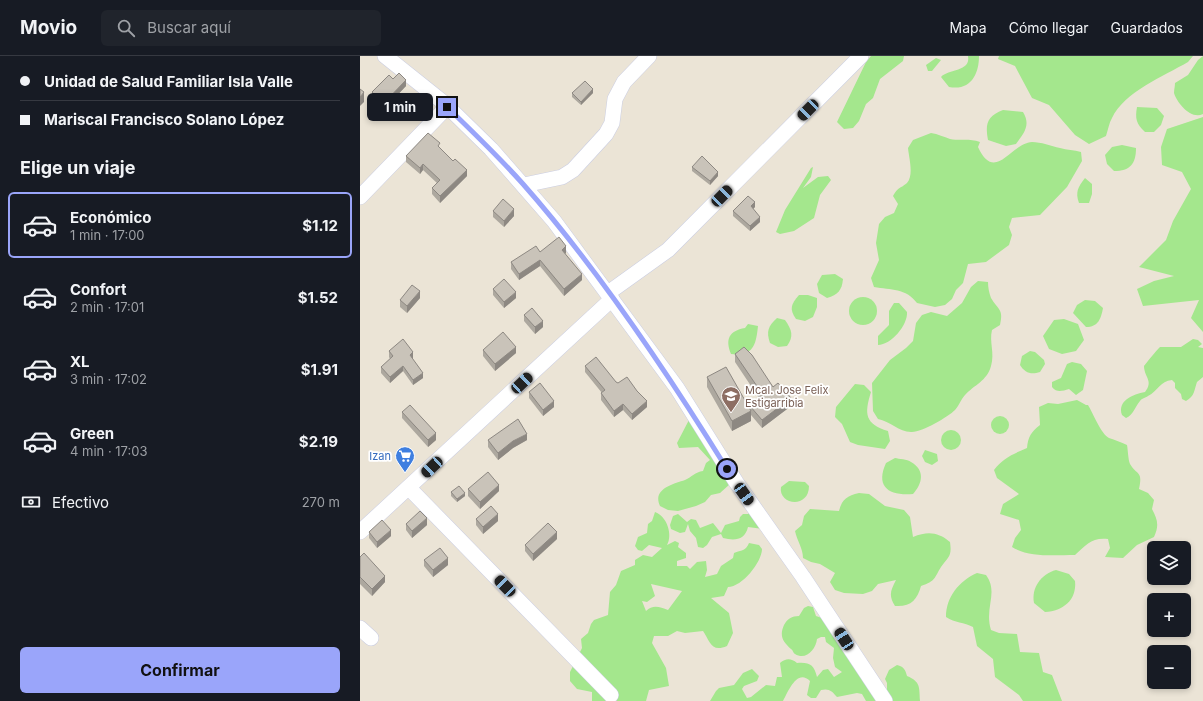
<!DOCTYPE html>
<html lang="es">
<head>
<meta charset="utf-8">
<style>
  :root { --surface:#171b24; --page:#20242c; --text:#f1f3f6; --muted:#9ea1a6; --line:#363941; --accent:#9aa5fa }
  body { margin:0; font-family:Inter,sans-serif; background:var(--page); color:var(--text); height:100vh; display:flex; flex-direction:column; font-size:15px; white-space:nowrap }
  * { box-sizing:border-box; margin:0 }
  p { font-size:13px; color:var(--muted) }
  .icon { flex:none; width:22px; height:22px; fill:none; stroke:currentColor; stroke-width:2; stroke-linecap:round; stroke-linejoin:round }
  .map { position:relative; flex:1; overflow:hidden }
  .details { display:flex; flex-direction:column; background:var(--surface); width:360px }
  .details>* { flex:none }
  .guide { display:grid; align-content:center; height:88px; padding:0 20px; background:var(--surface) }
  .buttons { position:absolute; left:787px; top:485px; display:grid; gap:8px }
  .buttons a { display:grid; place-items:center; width:44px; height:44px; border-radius:6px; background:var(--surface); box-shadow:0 2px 6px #0003; font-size:20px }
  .end { position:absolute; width:18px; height:18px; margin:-9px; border:5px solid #9aa5fa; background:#111; box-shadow:0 0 0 2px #111 }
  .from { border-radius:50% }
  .bubble { position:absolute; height:28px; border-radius:6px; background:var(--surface); box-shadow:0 2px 6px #0003; font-size:13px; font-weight:700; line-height:28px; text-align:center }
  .car { position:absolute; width:12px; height:24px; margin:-12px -6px; border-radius:5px; box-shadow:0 0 3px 1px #0007; background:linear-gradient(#222 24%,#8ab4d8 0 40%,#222 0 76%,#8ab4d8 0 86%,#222 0) }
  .guide b { display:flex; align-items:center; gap:14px; height:38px; font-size:15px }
  .guide b+b { border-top:1px solid var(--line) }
  .guide i { width:10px; height:10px; background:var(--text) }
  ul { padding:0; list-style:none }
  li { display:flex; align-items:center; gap:12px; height:66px; margin:0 8px 6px; padding:0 12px; border:2px solid transparent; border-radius:6px }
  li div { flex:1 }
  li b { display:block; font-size:15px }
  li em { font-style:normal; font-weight:700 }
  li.selected { border-color:var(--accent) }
  li>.icon { width:36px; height:36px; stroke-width:1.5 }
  h2 { padding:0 20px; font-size:18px; line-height:48px }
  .pay { display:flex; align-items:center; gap:10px; height:44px; padding:0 20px; font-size:15px }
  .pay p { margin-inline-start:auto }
  .button { display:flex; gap:8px; margin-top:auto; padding:8px 20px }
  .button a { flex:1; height:46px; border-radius:6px; background:var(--accent); color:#111; font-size:16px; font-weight:700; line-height:46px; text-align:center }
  header { display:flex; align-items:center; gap:24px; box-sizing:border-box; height:56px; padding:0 20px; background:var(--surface); border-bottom:1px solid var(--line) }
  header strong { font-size:19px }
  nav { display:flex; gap:22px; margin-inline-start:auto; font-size:14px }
  .search { width:280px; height:36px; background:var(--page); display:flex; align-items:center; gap:10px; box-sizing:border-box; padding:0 14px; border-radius:6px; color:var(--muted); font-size:15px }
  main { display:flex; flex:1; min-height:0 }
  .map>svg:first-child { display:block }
  .green { fill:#a4e78d; fill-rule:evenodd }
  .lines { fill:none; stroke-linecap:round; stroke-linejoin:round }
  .minor-casing { stroke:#cbcee2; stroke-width:16 }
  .minor { stroke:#fff; stroke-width:15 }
  .wall { fill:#ada89f }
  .shaded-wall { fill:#8d8882 }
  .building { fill:#c9c3b9; stroke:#8d8882 }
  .route { stroke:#9aa5fa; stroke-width:5 }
  .labels { text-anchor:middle; stroke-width:3.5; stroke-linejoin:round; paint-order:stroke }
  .education-label { font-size:11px; fill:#785e54; stroke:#fff; text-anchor:start }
  .shop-label { font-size:11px; fill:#366cbe; stroke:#fff; text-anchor:end }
</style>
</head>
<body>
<header>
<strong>Movio</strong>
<div class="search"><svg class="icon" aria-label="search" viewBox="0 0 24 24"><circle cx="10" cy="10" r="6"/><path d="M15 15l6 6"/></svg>Buscar aquí</div>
<nav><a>Mapa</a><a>Cómo llegar</a><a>Guardados</a></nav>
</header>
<main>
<section class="details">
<div class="guide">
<b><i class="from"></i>Unidad de Salud Familiar Isla Valle</b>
<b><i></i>Mariscal Francisco Solano López</b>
</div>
<h2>Elige un viaje</h2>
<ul>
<li class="selected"><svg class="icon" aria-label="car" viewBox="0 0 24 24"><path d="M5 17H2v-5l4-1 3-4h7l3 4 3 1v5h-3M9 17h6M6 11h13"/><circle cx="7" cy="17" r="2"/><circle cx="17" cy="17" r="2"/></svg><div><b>Económico</b><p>1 min · 17:00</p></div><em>$1.12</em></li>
<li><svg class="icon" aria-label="car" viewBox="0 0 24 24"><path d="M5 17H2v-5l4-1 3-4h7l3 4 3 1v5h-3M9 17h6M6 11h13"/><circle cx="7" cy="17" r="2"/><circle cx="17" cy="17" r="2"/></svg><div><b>Confort</b><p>2 min · 17:01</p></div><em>$1.52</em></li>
<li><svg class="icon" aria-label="car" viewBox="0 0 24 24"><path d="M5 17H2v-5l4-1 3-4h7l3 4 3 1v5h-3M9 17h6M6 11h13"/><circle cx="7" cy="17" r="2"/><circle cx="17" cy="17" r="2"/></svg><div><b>XL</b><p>3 min · 17:02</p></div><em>$1.91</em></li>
<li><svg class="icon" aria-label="car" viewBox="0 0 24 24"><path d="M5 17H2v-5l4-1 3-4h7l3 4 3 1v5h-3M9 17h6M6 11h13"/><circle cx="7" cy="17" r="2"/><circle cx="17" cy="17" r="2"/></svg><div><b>Green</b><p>4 min · 17:03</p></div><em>$2.19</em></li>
</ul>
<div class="pay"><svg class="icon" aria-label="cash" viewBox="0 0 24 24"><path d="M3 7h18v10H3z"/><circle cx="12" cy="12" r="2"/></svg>Efectivo<p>270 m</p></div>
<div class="button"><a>Confirmar</a></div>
</section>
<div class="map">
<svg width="843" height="645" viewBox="0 0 843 645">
  <rect width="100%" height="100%" fill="#ebe4d6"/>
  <g class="green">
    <polygon points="511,0 544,0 543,5 520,23 513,42 506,48 499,65 493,72 484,73 477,66 506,6"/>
    <path d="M608 0H619C619 18 611 35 589 31L581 21C588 13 611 16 608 0Z"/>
    <path d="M639 0H833L828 6C804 20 764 36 752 62 749 67 748 74 746 80L729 88 715 79 689 49 672 42 655 10 638 3Z"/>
    <path d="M843 0V58C831 64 817 47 814 37 814 34 815 30 815 27L828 19 838 4Z"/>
    <polygon points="576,2 581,4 572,15 568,15 566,9"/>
    <path d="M777 51 797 52 804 60 801 69 794 76H785C776 68 775 62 777 51Z"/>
    <path d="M643 54 663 56C671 69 664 77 656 88L646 90 628 84C625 68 627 60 643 54Z"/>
    <polygon points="843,61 843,276 831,262 839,244 783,250 777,233 794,225 814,220 779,211 806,184 813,165 831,133 822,116 802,109 801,91 807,73"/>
    <path d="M571 77C578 78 584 81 590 83 601 85 609 82 620 86L618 91C635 128 651 87 672 86 681 86 691 90 700 92 707 94 714 94 721 96L722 105 707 131 680 159 652 162 649 171 652 179 649 189 626 206 608 208 603 227 596 234 592 243 585 249 575 251 557 247C546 232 531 234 514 231L511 222 519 204 516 187 519 168 525 161 534 157 538 148 533 140C539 130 540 133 547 127 554 119 549 102 548 92L553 84Z"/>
    <path d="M762 89 776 92C776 108 770 115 754 115L747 108 745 99 752 91Z"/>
    <polygon points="453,111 451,121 443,132 458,121 468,120 471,124 460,139 454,162 434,175 420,178 416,176 425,154 451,112"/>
    <path d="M725 122 732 128V138L729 147H719C715 136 718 131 725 122Z"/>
    <path d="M475 218 483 223C482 234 478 239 467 242L459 237 457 228 462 219Z"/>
    <path d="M618 225 628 226C628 231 629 237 631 242 638 254 644 253 640 269L632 274C629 286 635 297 631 310 627 325 614 329 605 339 601 343 599 350 595 354 588 361 561 377 551 376 539 376 530 365 518 363L513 355 512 327 530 304 546 292 553 285 556 267 562 259 571 256 587 260 602 247 611 231Z"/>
    <path d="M439 239H448L457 242V251L453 261 445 265 436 263C429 253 431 248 439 239Z"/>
    <circle cx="503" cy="255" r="14"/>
    <path d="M725 244 735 245 743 252C741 263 738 271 726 271L713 257 717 249Z"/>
    <path d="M534 247H539L547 256C548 269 531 289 518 289V280L529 269V255Z"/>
    <path d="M417 262 425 264C432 274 434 280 427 290L418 291 410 287C406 276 408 270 417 262Z"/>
    <polygon points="704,263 718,268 724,284 716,295 702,298 689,293 683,280 694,264"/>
    <path d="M388 268 398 270C396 288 394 301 371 298 365 283 369 275 385 272Z"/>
    <path d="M833 283 838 284 842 288 838 291 843 292V321L837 326C834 334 835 340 826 345L822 343 821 338 815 332V327L812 324C800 325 798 335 788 340 785 342 782 342 780 345 775 351 773 359 766 362L762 359C757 345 773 338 785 336 794 325 784 321 784 310 787 306 796 295 800 291H821Z"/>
    <path d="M670 295 675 296 684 304 685 308 680 316C671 319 665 317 660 309L662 300Z"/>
    <path d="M712 306 721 308 727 315 723 334 716 339 709 333C702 335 697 337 692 331V326L701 322 707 308Z"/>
    <path d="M495 328 504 329 511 336C504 358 505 368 528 375L530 385 525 393 498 389 490 386 482 368 475 361 476 351Z"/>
    <path d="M717 344 726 349H728C733 357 741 378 749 382 755 384 761 386 767 389 768 394 768 403 770 408 777 420 783 414 779 433L788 437 794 444 792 453C798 464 799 470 794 481L777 489 763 502 745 501 750 492 748 483C732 481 726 489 715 499 695 499 670 502 652 491L655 482 661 474 659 464 640 458 643 448 659 438 637 422 634 414C643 402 653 398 667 392 668 381 671 376 680 369L679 351 688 347 698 348Z"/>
    <circle cx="640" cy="369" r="9"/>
    <path d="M330 362 370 428 360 437 351 439 345 446 336 450 318 455 308 454 300 450C292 433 313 428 325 424 332 421 335 416 343 415L346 407 350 404 338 391 319 392 317 387Z"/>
    <circle cx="591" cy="384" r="10"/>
    <polygon points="565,394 577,398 578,405 572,409 565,406 562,400"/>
    <path d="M535 402C539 403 547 403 551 406 565 414 563 427 553 438 529 440 515 431 526 407Z"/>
    <path d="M429 425 445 426 449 430C449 453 418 449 421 431Z"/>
    <path d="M499 437 509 438 525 450 544 454 550 461 553 481C568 475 578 476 590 486 592 500 589 500 581 511 574 522 576 525 561 530 557 544 551 551 535 550 528 539 531 534 536 524L518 528 512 535 503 538 484 537 475 534 470 526 475 517 460 508 451 506 443 502C443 492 437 485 435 475L442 469 444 460 450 453 479 455C482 443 487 440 499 437Z"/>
    <path d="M392 455 403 473 388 471C385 484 375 485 363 482L361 478 352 481 347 489 343 492 338 491 336 482 330 475 328 468 325 476 320 477 311 473 310 469 313 460 318 458 327 466 331 463 336 464 340 472 353 467 361 477 365 469 379 465 380 461 383 458H388Z"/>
    <path d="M295 456C307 460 313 479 307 489L315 485 319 487 318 491 326 497V502L317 505V510H327L330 513 337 506 346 505 347 514 345 521 357 518 361 510 373 502 374 497C381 494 386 495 389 487L399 489 402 493C402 506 382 531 368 531L364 540 351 542 369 557 373 577 367 590C351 597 350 585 343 575L325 577 317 575 308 580H294L292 587 306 612 309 630 289 634 286 645H232V636L217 633 210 625V616L222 592 221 583 228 577 231 568 234 564 248 559 250 536 256 529 261 515 275 509V504L283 499 292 501 302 492 289 489 282 495 278 494 275 490 278 481 287 477 288 468 292 465ZM291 528 322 535 308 554C300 551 293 548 286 555L282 545 287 546 295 540Z"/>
    <path d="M696 514 709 518 715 525C717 544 703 555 685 556L674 547C671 532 681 518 696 514Z"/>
    <path d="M617 517 626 519C639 537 624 551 631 574L639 577 657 578 660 596 679 597 683 616 692 619 702 645H663L659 639 635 621 633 603 617 590 613 571C604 566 595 567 586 561 586 541 599 525 617 517Z"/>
    <path d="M448 550 453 551 456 560 465 563 516 645H506L502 638 497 637 477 641C472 635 469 632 461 634L456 642H451L447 639 450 625C437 612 428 636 423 645H350L356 635 359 632 374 629 383 617 392 613 399 620 397 625 384 630 382 633 387 642 391 641 406 629 415 630 417 621H422L420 607C426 602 431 602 437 607 450 606 454 609 457 621L463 614 468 613 474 621 482 616 475 611 473 602 474 592 466 586 465 581H461L457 583C456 593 446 605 435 598 433 597 433 594 431 593 423 586 419 580 424 569 427 563 432 560 439 560L444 552Z"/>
    <path d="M537 609C544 611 545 613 547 620 561 626 559 631 560 645H533L527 636V627L525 623 529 614Z"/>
  </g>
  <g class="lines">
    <defs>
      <g id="minor">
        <polyline points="25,0 84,47 131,93 194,165 317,332 376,426 443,521 525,645"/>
        <polyline points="164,129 202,121 213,114 246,78 252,67 255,43 264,26 289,0"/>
        <polyline points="0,141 87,51"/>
        <polyline points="248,237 308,194 501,0"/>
        <polyline points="49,432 251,639"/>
        <polyline points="0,476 252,243"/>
        <polyline points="0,572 11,582"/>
      </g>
    </defs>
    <use href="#minor" class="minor-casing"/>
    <use href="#minor" class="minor"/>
  </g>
  <g class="wall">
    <polygon points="33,23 46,30 23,54 12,42 12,36"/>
    <polygon points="212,37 233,37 221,49 212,41"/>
    <polygon points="80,93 107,120 80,147 72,138 72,132 77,127 63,114 60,118 46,106 46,100"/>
    <polygon points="332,111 358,120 350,129 332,115"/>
    <polygon points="395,151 393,153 400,166 390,175 373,160 373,155"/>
    <polygon points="133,155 154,160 144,171 133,161"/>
    <polygon points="180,196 206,197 205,198 222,224 204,240 180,210 159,224 151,213 151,206"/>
    <polygon points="133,233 156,242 144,252 133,239"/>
    <polygon points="60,242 47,257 40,251 40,244"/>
    <polygon points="164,259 183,271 175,278 164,265"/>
    <polygon points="123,294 156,297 135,315 123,300"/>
    <polygon points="29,295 53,302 52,302 63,322 53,329 43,315 30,327 21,317 21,311 30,303 29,301"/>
    <polygon points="375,298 413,331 431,350 402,372 391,359 391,365 372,375 347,331 347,321 390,354 390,350 399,342 375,306"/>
    <polygon points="225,310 256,326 287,351 272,364 263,354 254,361 241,344 241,337 242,337 225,316"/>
    <polygon points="169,336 194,351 183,360 169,342"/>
    <polygon points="42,356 76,384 68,391 42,362"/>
    <polygon points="128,384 167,384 153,392 138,404 128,391"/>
    <polygon points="108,433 139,435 120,453 108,440"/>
    <polygon points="91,436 105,440 97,446 91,440"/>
    <polygon points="116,463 138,465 123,478 116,469"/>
    <polygon points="46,468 67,469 52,482 46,474"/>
    <polygon points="9,476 31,480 17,492 9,482"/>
    <polygon points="197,483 173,505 165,495 165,489"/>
    <polygon points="0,501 25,526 12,540 0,528"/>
    <polygon points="64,504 88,509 73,521 64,510"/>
  </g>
  <g class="shaded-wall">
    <polygon points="46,24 46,30 23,54 23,48"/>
    <polygon points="233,33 233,37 221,49 221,46"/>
    <polygon points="4,36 4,46 0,50 0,41"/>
    <polygon points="63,108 63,114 60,118 60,112"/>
    <polygon points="107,114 107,120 80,147 80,140"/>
    <polygon points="358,116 358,120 350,129 350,125"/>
    <polygon points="395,146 395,151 391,155 391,150"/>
    <polygon points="154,153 154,160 144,171 144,165"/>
    <polygon points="400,161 400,166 390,175 390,170"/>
    <polygon points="206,190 206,197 202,200 202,194"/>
    <polygon points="180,204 180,210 159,224 159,218"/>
    <polygon points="222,218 222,224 204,240 204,233"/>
    <polygon points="60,235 60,242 47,257 47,250"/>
    <polygon points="156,236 156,242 144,252 144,246"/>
    <polygon points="183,265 183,271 175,278 175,271"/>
    <polygon points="156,291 156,297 135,315 135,308"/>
    <polygon points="53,296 53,302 50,305 50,299"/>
    <polygon points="43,310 43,315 30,327 30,321"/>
    <polygon points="63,317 63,322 53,329 53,324"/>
    <polygon points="431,342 431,350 402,372 402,364"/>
    <polygon points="194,345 194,351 183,360 183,354"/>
    <polygon points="287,345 287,351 272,364 272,358"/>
    <polygon points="263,348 263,354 254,361 254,355"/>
    <polygon points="391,355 391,365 372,375 372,365"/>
    <polygon points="76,377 76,384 68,391 68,384"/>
    <polygon points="167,378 167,384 153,392 138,404 138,397 153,385"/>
    <polygon points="139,429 139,435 120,453 120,446"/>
    <polygon points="105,437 105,440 97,446 97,443"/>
    <polygon points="138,458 138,465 123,478 123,471"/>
    <polygon points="67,462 67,469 52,482 52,475"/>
    <polygon points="31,474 31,480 17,492 17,486"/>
    <polygon points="197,476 197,483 173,505 173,498"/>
    <polygon points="88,502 88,509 73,521 73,514"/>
    <polygon points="25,520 25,526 12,540 12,533"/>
  </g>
  <g class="building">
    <polygon points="39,17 46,24 23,48 12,36 29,19 33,23"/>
    <polygon points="225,25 233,33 221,46 212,37"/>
    <polygon points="0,33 4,36 0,41"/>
    <polygon points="68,77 80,87 78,90 93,105 95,103 107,114 80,140 72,132 80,124 63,108 60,112 46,100"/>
    <polygon points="342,100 358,116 350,125 332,111"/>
    <polygon points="388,140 395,146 391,150 400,161 390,170 373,155"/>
    <polygon points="143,143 154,153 144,165 133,155"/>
    <polygon points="199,181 206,190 202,194 222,218 204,233 180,204 159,218 151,206 176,190 180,196"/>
    <polygon points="144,223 156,236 144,246 133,233"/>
    <polygon points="52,229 60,235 47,250 40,244"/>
    <polygon points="172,252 183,265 175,271 164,259"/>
    <polygon points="143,276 156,291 135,308 123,294"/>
    <polygon points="43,283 53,296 50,299 63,317 53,324 43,310 30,321 21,311 33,300 29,295"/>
    <polygon points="384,291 392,299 413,331 418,327 431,342 402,364 390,350 403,339 375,298"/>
    <polygon points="236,301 256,326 258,327 267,321 277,335 287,345 272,358 263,348 254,355 241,337 245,334 225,310"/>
    <polygon points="366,311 391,355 372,365 347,321"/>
    <polygon points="180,327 194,345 183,354 169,336"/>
    <polygon points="50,349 76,377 68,384 42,356"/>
    <polygon points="158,363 167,378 153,385 138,397 128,384"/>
    <polygon points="128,416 139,429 120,446 108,433"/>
    <polygon points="99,430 105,437 97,443 91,436"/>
    <polygon points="131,450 138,458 123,471 116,463"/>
    <polygon points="60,455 67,462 52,475 46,468"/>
    <polygon points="22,464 31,474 17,486 9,476"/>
    <polygon points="188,467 197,476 173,498 165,489"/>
    <polygon points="80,492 88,502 73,514 64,504"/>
    <polygon points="4,497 25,520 12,533 0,521 0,501"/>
  </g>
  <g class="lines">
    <path class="route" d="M87 51C113 76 139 101 163 128 239 214 307 316 367 413"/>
  </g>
  <defs>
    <symbol id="school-pin" viewBox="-11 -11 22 30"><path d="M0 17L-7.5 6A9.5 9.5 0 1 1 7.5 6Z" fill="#8d6e63" stroke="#fff"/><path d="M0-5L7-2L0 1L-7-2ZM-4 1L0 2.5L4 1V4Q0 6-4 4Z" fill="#fff"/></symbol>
    <symbol id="supermarket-pin" viewBox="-11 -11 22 30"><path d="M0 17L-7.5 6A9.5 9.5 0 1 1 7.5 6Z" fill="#3f7fe0" stroke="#fff"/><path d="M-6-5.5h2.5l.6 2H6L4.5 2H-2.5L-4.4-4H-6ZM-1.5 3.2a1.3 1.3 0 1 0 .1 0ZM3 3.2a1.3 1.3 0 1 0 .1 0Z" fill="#fff"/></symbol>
  </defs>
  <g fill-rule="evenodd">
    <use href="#school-pin" x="360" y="329" width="22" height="30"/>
    <use href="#supermarket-pin" x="34" y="389" width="22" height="30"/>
  </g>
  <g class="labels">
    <g class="education-label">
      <text x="385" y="338">Mcal. Jose Felix<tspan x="385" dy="13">Estigarribia</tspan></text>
    </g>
    <g class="shop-label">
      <text x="31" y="404">Izan</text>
    </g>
  </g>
</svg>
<div class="buttons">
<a><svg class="icon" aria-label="layers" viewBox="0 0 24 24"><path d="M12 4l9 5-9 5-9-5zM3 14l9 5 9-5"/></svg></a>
<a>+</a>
<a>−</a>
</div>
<i class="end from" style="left:367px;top:413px"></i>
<i class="end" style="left:87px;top:51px"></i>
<div class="bubble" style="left:7px;top:37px;width:66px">1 min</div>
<i class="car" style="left:448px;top:54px;rotate:225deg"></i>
<i class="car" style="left:362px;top:140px;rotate:45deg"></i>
<i class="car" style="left:162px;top:327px;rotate:47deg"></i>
<i class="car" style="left:72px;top:411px;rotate:227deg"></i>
<i class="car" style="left:384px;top:438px;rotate:145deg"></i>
<i class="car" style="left:145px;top:530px;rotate:316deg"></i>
<i class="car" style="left:484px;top:583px;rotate:327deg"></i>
</div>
</main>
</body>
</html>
